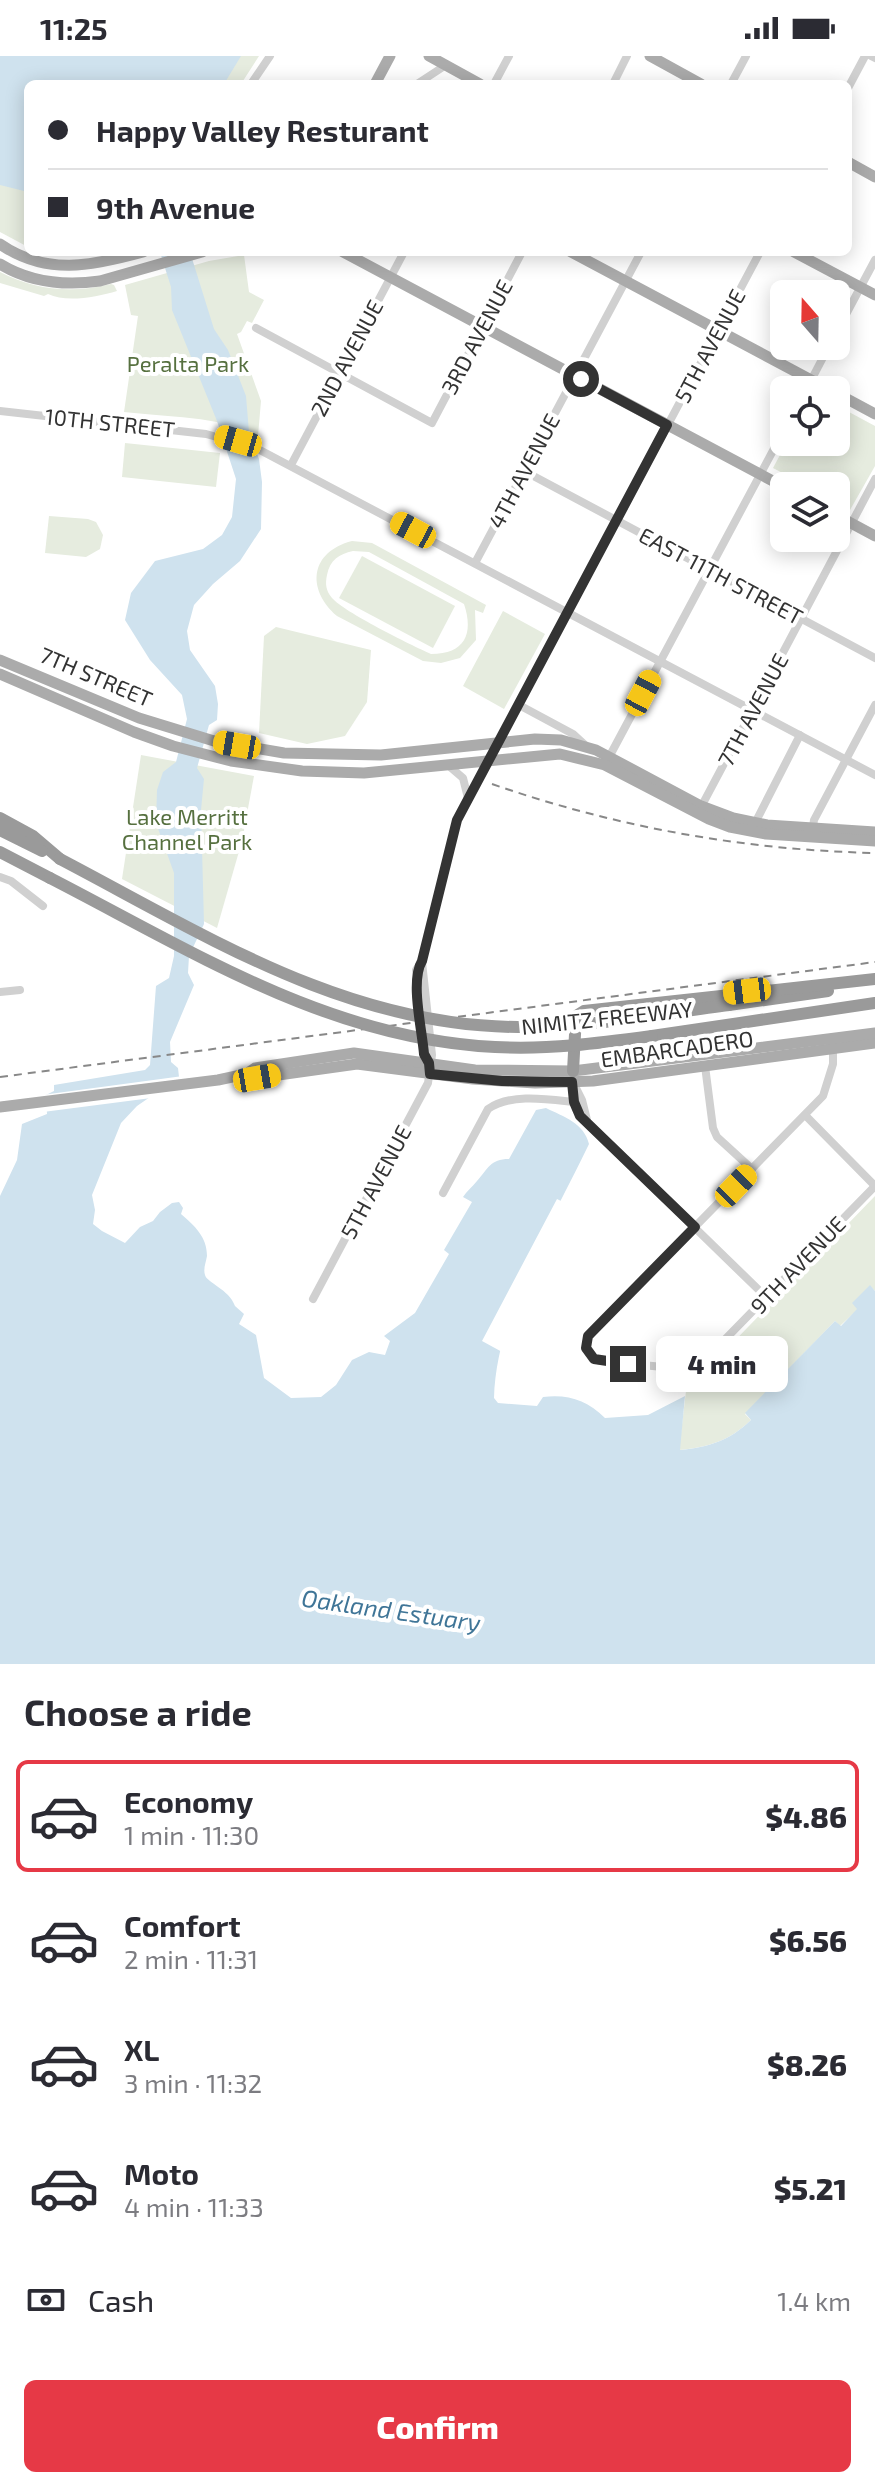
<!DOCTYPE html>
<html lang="en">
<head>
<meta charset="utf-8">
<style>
  :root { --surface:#fff; --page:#f7f7f7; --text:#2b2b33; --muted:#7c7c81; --line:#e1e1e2; --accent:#e63946 }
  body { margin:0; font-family:"Exo 2",sans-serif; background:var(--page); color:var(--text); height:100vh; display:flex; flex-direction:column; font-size:30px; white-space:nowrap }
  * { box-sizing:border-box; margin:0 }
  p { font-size:26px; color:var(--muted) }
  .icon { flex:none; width:44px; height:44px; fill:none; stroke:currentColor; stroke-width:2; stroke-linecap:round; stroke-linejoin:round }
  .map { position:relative; height:1608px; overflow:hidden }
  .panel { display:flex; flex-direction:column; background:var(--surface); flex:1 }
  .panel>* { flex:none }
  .banner { position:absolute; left:24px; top:24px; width:828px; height:176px; border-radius:12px; box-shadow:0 4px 20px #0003; display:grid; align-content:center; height:176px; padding:0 24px; background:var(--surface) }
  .needle { width:52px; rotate:340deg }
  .tools { position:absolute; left:770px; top:224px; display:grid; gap:16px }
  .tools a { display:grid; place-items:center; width:80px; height:80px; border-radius:12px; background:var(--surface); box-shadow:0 4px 20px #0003; font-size:40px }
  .end { position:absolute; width:36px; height:36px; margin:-18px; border:10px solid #333; background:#fff; box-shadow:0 0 0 4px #fff }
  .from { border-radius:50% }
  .bubble { position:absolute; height:56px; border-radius:12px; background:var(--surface); box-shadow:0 4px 20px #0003; font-size:26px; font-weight:800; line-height:56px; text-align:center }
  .car { position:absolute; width:24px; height:48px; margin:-24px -12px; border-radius:10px; box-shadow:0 0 6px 2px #0007; background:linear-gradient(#f5c518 24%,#345 0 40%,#f5c518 0 76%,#345 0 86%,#f5c518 0) }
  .banner b { display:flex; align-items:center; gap:28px; height:76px; font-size:30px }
  .banner b+b { border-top:2px solid var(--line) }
  .banner i { width:20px; height:20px; background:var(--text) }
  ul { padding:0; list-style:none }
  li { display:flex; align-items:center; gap:24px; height:112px; margin:0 16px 12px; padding:0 8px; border:4px solid transparent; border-radius:12px }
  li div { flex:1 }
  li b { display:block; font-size:30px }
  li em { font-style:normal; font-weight:800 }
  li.current { border-color:var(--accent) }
  li>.icon { width:72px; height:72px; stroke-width:1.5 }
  h2 { padding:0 24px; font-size:36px; line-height:96px }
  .pay { display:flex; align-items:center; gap:20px; height:88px; padding:0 24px; font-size:30px }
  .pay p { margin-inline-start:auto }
  .button { display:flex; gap:16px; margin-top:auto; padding:16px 24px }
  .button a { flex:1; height:92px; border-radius:12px; background:var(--accent); color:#fff; font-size:32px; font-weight:800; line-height:92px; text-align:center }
  .status { display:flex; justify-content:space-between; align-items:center; height:56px; padding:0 40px; background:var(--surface); direction:ltr }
  .status svg { height:22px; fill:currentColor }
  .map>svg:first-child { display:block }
  .green { fill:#e6ecdf; fill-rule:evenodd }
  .water { fill:#cfe2ee }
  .pier { fill:#fff }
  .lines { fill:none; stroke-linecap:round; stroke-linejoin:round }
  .minor { stroke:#d0d0d0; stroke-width:8 }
  .major { stroke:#ababab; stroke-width:11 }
  .highway { stroke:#9a9a9a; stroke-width:12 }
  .rail { stroke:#888; stroke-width:2; stroke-dasharray:8 6; stroke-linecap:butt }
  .highway-bridge { stroke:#9a9a9a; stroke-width:12 }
  .route { stroke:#333; stroke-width:10 }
  .labels { text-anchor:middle; stroke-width:8; stroke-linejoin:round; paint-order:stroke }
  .street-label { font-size:22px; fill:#333; stroke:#fff }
  .park-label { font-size:22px; fill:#56703f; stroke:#fff }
  .water-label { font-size:24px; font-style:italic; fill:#3f7597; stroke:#fff }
</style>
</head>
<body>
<div class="status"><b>11:25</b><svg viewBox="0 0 49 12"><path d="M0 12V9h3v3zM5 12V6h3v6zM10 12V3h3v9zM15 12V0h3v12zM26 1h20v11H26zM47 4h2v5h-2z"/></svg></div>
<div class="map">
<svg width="875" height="1608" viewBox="0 0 875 1608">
  <rect width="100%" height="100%" fill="#fff"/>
  <g class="green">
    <polygon points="0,0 259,0 241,28 28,28 28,191 0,176"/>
    <path d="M244 199 249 236 264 244 252 267 247 265 241 276 237 278 261 345 258 380C224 360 164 361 124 356L138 260 131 259 125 229 209 205Z"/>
    <path d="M0 216C34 234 73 238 111 228L114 229 117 235C97 241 66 247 48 238L44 240 0 227Z"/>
    <polygon points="836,349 875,370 875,410 850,454 836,446 836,430 807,430 773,412 787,386 836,386"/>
    <polygon points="125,387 220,397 216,431 122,421"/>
    <polygon points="49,460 88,463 96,466 103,479 100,493 86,501 45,497"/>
    <path d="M352 485 372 487 486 549 483 557 475 554 476 584 460 602 441 607 423 605 337 560C306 533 310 496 352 485ZM353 495 369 496 464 548C474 578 465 598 431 598 411 589 344 556 332 542 326 535 325 528 327 519 330 504 339 498 353 495Z"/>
    <polygon points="362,500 455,550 433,592 339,542"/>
    <polygon points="503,555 545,578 504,653 463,630"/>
    <polygon points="276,571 371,594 367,646 345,680 307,688 259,677 264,580"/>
    <polygon points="141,699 254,720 242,785 217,872 122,823"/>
    <path d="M875 1140V1235L870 1230 858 1253 840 1270 835 1265 745 1358 751 1364C729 1385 709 1391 679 1394L686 1335Z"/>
  </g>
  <g class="water">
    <polygon points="0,0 241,0 224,28 28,28 28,136 0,129"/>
    <path d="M160 196H190L214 273 228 294 246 340 249 376 259 403 262 426 261 473 240 505 213 528 194 549 187 575 190 594 215 630 218 648 217 664 209 669 197 712 204 723 201 754 204 868 189 900 188 917 194 929 170 986 171 1006 178 1012 179 1021 137 1050 121 1067 92 1139 95 1154 93 1168 102 1175 125 1187 140 1171 153 1165 160 1156 172 1147 179 1146 183 1152 181 1158C195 1170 207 1181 207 1200 206 1206 203 1213 205 1219 207 1227 229 1233 235 1250L244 1258 239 1268 256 1279 264 1322 291 1342 321 1341 336 1329 352 1304 369 1296 385 1299 390 1285 384 1280 415 1257 449 1198 444 1194 472 1146 463 1141C467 1135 472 1131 477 1125 488 1113 490 1103 509 1103L536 1054 546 1052C564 1061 584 1067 589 1088 553 1163 496 1258 494 1342L498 1347 537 1350 543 1341C568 1338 587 1344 605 1362L648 1359 685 1340 680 1394C709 1391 729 1385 751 1364L745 1357 835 1265 841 1270 857 1253 852 1247 870 1229 875 1235V1608H0V1140L17 1104 22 1068 47 1058 46 1039 54 1035V1029L145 1014 150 1009 156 930 169 922 174 900V817L156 767 157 734 163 716 176 706 187 663 182 639 150 604 125 564 131 537 155 505 203 493 222 479 232 461 236 423 217 365 172 254 171 231Z"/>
  </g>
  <g class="pier">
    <polygon points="183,1020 182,1024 159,1041 43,1056 42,1039"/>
    <polygon points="557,1143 565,1147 526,1227 529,1231 506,1275 509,1278 504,1297 482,1285"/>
  </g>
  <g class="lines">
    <g class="minor">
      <polyline points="871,0 875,2"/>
      <polyline points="251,28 270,0"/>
      <polyline points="417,28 446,9"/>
      <polyline points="494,28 509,0"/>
      <polyline points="613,28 627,0"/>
      <polyline points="731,28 746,0"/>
      <polyline points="848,32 865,0"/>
      <polyline points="256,272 432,367 522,196"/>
      <polyline points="836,277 875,204"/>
      <polyline points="806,334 829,290"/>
      <polyline points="0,355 206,378 256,392 875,719"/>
      <polyline points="291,409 404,196"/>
      <polyline points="524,415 875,602"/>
      <polyline points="475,507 641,196"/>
      <polyline points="519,649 573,678 585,689"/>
      <polyline points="607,705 784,374"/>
      <polyline points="449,710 463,722 468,742"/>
      <polyline points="700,753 875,423"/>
      <polyline points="753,771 800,679"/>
      <polyline points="812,777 814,764 875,649"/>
      <polyline points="0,821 11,825 43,850"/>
      <polyline points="0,936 20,934"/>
      <path d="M833 990V1008L823 1040 588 1280C584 1292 589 1301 600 1305L684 1313 699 1310 875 1130"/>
      <polyline points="429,1007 424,998 416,914 422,905 457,764 760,196"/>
      <polyline points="705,1010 713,1072 717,1081 752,1113"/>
      <polyline points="573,1022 574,1046 580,1060 766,1241"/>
      <polyline points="574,1028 582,1044 587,1064"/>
      <polyline points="805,1059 875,1130"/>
      <path d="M443 1137 488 1053C511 1037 547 1043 574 1046"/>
      <polyline points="313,1243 428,1027 432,999 422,906"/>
    </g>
    <g class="major">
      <polyline points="429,0 480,28"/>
      <polyline points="650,0 701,28"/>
      <polyline points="375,28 390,0"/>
      <polyline points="848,106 875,121"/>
      <path d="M0 188C46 220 92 210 143 196"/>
      <polyline points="343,196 784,431"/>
      <polyline points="571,196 830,334"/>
      <polyline points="794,196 875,239"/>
      <path d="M0 208C31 227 65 230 100 225L202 196"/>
      <polyline points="836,337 875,358"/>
      <polyline points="836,459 875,480"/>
      <polyline points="0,604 139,662 214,685 284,697 381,699 535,683 561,684 596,694 701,750 733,762 767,769 875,776"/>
      <polyline points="0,618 134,676 173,690 231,705 302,715 364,717 560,698 605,709 709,763 730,771 766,778 875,785"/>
      <polyline points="246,1018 257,1022 357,1008 473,1023 535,1027 593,1025 875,987"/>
      <polyline points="0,1051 218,1024 246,1018 255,1012 354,997 475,1014 573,1015 875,977"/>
    </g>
    <g class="highway">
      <polyline points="0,762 33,780 60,803"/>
      <polyline points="0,774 42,795"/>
      <polyline points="0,796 50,822"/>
      <polyline points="729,949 828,935"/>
      <polyline points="652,980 875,947"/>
      <polyline points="573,1015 576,960 584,955 875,923"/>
    </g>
    <g class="rail">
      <path d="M492 728C616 771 743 794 875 797"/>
      <polyline points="0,1021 875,906"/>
    </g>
    <g class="highway-bridge">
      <path d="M60 803C207 880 346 970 518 971 589 972 659 958 729 949"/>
      <path d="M50 822C194 896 329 983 495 991 548 994 600 987 652 980"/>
    </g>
  </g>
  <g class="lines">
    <path class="route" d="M581 323 667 369 457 764 422 905C410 925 422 973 424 998L429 1007 430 1018 502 1025 572 1026 574 1046 580 1060 695 1171 588 1280 586 1292 594 1303 628 1308"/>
  </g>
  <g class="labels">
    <g class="street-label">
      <text transform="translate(477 281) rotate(-62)" y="8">3RD AVENUE</text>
      <text transform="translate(710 290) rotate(-62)" y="8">5TH AVENUE</text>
      <text transform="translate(347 302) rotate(-62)" y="8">2ND AVENUE</text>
      <text transform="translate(110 367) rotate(6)" y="8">10TH STREET</text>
      <text transform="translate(524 415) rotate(-62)" y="8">4TH AVENUE</text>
      <text transform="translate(721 520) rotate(28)" y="8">EAST 11TH STREET</text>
      <text transform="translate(96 621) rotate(23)" y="8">7TH STREET</text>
      <text transform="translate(753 654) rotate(-62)" y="8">7TH AVENUE</text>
      <text transform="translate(607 962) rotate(-6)" y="8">NIMITZ FREEWAY</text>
      <text transform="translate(677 993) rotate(-8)" y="8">EMBARCADERO</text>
      <text transform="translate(376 1126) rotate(-62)" y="8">5TH AVENUE</text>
      <text transform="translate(798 1209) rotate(-46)" y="8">9TH AVENUE</text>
    </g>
    <g class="park-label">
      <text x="188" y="316">Peralta Park</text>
      <text x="187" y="769">Lake Merritt<tspan x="187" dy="25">Channel Park</tspan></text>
    </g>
    <g class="water-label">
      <text transform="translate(391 1555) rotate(8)" y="8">Oakland Estuary</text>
    </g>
  </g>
</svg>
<div class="tools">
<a><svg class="needle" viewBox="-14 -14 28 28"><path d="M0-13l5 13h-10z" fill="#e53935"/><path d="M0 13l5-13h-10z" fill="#7c7c81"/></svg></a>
<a><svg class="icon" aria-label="locate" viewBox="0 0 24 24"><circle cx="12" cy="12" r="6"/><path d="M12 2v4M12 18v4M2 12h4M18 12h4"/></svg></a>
<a><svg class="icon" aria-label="layers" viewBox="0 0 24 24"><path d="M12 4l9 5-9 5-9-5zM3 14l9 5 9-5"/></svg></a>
</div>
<i class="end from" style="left:581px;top:323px"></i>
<i class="end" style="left:628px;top:1308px"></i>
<div class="bubble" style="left:656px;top:1280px;width:132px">4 min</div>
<i class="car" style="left:238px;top:385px;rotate:286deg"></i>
<i class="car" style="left:413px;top:474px;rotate:298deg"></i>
<i class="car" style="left:643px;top:637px;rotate:28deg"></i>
<i class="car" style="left:237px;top:689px;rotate:280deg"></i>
<i class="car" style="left:747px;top:935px;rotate:263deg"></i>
<i class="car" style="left:257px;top:1022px;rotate:80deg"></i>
<i class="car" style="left:736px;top:1130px;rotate:44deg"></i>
<div class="banner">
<b><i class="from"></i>Happy Valley Resturant</b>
<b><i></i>9th Avenue</b>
</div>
</div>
<section class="panel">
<h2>Choose a ride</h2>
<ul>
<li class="current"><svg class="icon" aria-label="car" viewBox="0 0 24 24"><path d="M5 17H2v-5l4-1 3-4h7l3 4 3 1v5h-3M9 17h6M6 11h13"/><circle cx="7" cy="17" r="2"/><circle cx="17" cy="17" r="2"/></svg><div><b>Economy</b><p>1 min · 11:30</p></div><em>$4.86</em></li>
<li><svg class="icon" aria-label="car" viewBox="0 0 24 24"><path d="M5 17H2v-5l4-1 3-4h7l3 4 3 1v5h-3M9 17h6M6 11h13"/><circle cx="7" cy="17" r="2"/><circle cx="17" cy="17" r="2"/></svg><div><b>Comfort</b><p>2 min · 11:31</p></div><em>$6.56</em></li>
<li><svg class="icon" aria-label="car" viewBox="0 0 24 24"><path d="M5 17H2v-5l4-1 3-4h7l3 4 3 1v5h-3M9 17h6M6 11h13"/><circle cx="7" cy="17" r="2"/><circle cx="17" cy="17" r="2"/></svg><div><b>XL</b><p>3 min · 11:32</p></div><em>$8.26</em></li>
<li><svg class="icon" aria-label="car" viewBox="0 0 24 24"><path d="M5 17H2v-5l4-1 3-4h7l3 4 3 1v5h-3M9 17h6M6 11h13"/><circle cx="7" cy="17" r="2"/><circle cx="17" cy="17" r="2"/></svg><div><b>Moto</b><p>4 min · 11:33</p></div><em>$5.21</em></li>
</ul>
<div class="pay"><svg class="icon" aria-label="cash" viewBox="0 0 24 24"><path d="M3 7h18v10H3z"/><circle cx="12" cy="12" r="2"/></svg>Cash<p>1.4 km</p></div>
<div class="button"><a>Confirm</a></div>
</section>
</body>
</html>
